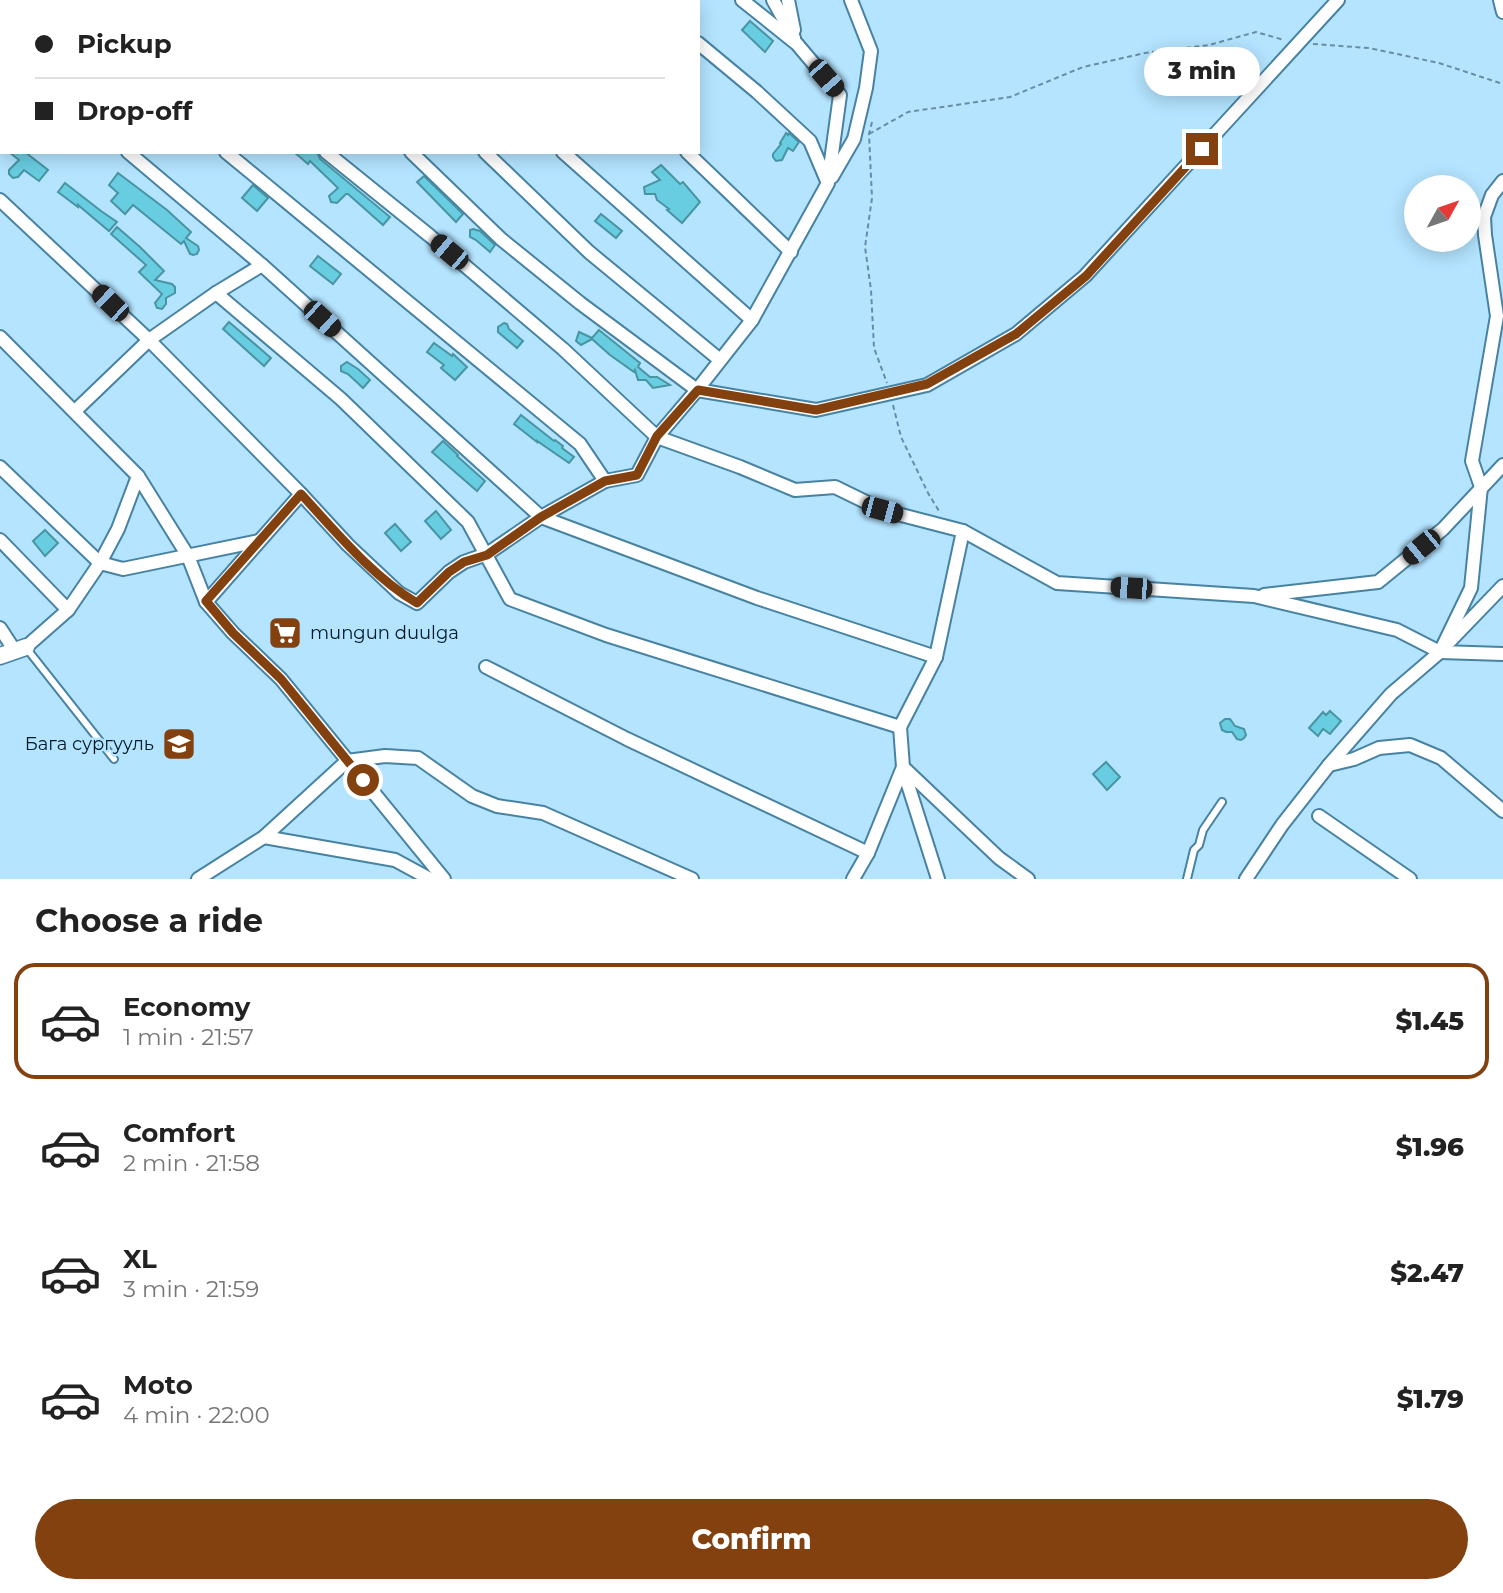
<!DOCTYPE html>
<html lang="en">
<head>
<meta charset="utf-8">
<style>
  :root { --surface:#fff; --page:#f2f2f2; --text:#222; --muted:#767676; --line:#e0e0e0; --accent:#83410f }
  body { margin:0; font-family:Montserrat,sans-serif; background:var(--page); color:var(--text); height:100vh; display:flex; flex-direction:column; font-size:26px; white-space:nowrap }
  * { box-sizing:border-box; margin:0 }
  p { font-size:23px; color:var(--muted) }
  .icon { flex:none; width:38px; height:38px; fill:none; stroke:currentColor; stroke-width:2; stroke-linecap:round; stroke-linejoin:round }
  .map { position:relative; height:879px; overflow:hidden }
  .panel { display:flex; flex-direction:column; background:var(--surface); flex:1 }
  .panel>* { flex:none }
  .guide { position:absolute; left:0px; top:0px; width:700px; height:154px; box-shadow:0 4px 18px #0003; display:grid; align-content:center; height:154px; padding:0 35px; background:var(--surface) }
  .needle { width:46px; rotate:50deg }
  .fabs { position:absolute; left:1404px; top:175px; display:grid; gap:14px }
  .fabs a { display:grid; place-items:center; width:77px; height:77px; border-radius:50%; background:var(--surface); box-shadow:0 4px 18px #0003; font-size:35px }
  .end { position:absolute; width:32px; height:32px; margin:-16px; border:9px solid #83410f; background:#fff; box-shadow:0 0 0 4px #fff }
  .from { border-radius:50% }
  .bubble { position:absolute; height:49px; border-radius:24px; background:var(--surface); box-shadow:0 4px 18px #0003; font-size:23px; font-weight:800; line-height:49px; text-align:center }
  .car { position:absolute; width:21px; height:42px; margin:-21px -10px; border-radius:9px; box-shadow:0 0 5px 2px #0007; background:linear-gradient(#222 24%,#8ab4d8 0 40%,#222 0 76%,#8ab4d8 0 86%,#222 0) }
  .guide b { display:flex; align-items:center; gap:24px; height:66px; font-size:26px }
  .guide b+b { border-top:2px solid var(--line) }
  .guide i { width:18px; height:18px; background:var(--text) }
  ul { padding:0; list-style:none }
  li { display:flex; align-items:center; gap:21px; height:116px; margin:0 14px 10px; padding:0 21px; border:4px solid transparent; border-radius:21px }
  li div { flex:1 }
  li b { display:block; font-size:26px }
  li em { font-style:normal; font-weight:800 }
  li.on { border-color:var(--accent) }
  li>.icon { width:63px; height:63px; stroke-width:1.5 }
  h2 { padding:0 35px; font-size:32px; line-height:84px }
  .action { display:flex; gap:14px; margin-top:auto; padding:14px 35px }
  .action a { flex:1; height:80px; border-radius:42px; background:var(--accent); color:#fff; font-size:28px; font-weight:800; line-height:80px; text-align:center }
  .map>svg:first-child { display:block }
  .building { fill:#68cde0; stroke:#4994a2; stroke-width:2 }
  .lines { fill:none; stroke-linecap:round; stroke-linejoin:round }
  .service-casing { stroke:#4783a1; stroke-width:10 }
  .minor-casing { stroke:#4783a1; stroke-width:16 }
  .tertiary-casing { stroke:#4783a1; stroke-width:19 }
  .path { stroke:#688da1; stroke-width:2; stroke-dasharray:5 3.5; stroke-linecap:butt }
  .service { stroke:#fff; stroke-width:6 }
  .minor { stroke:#fff; stroke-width:12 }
  .tertiary { stroke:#fff; stroke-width:16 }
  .route { stroke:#83410f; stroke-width:9 }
  .labels { text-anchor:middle; stroke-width:5; stroke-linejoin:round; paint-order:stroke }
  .poi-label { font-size:18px; fill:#021a25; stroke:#b4e4ff; text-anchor:start }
</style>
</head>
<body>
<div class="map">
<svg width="1503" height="879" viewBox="0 0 1503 879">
  <rect width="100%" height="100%" fill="#b4e4ff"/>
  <g class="building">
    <polygon points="750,21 773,41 765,52 742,30"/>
    <polygon points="786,133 788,135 789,133 799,142 793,151 788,148 782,160 776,161 773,157 773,154 781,144 780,143"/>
    <polygon points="9,152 25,152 48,170 39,181 24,170 18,177 13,178 9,174 9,170 19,160"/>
    <polygon points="294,152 317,152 320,159 390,217 383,225 348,194 346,194 337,203 331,202 329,196 338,188 310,161 308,164"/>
    <polygon points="661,165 680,184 683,182 700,202 682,223 667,210 669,209 657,200 655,194 645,194 644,187 660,180 652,172"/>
    <polygon points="118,173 167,210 191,232 186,238 198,246 199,250 197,254 193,255 190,254 184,241 181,244 133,205 125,214 111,201 118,193 109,185"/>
    <polygon points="424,176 463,214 456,222 417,182"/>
    <polygon points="65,183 101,211 117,222 109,231 78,205 78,207 58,192"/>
    <polygon points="253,185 268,198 257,211 242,198"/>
    <polygon points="601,214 622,231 616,238 595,221"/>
    <polygon points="117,227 140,247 164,271 155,280 172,284 175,287 175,293 166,298 166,304 162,309 157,308 155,303 162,294 139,272 146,265 111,234"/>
    <polygon points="473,229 480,231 495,245 490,252 476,240 470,237 470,230"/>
    <polygon points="318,256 341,274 333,284 310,266"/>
    <polygon points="229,322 271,358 264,366 223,329"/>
    <polygon points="504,323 507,324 509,329 523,341 517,348 498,332 498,327"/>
    <polygon points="599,330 640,363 638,367 650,377 657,377 670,385 653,388 646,380 638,380 635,370 634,372 610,355 592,339 581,345 576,341 579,332 592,338"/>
    <polygon points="434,343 452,356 453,354 467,367 455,380 441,368 444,365 427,352"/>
    <polygon points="347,362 358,369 370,380 363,388 348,374 341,371 341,366"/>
    <polygon points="521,415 554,441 555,440 563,446 562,448 574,457 569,463 537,441 537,442 514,424"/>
    <polygon points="443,441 458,455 457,456 485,481 477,491 432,452"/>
    <polygon points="436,511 451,530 441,539 425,521"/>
    <polygon points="395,524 411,542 401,551 385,533"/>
    <polygon points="45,530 58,543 45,556 33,541"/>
    <polygon points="1330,711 1341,721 1330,734 1323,729 1318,736 1309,728 1323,712 1326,715"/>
    <polygon points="1225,719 1230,719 1235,726 1244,729 1246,735 1244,738 1241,740 1237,739 1232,732 1226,732 1222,730 1220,723"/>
    <polygon points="1106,762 1120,777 1107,790 1093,774"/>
  </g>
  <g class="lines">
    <defs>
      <g id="service">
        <polyline points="27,649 114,759"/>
        <polyline points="1187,879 1194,850 1199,845 1203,830 1222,802"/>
      </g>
      <g id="minor">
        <polyline points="42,0 44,2"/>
        <polyline points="138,0 140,2"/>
        <polyline points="244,0 246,2"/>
        <polyline points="315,0 317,2"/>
        <polyline points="395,0 397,2"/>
        <polyline points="514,0 516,2"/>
        <polyline points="648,0 650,2"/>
        <polyline points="773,0 794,38"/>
        <polyline points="788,0 794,30"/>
        <polyline points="1500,0 1503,12"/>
        <polyline points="698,43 757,92 810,141 827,181"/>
        <polyline points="0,46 2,48"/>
        <polyline points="128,152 262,265 541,517 757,598 936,657"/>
        <polyline points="226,152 580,444 605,481"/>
        <polyline points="326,152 430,236 563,349 657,437 740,467 795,490 835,487 882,510 963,531 936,657 900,727 903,767 868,853 853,879"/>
        <polyline points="411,152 501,239 580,303 697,390 816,410 927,385 1016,334 1085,276 1338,0"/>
        <polyline points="485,152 589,252 720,360"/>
        <polyline points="563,152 752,320"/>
        <polyline points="687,152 791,252"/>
        <polyline points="832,177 854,139 866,88 871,51 851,0"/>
        <polyline points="0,200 149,340 301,494 348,545 399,593 417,603 449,572 464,562 487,554 541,517 605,481 637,475 657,437 697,390 752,320 828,183 840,95 797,44 742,0"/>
        <polyline points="216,293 341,399 468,522 510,599 606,635 900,727"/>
        <polyline points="0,337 138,476 188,556 206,602 233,633 281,679 444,879"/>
        <polyline points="75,411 149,340 216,293 262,265"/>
        <polyline points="0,467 100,563 123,569 259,541"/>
        <polyline points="963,531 1057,583 1254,596 1397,630 1440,652 1503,654"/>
        <polyline points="0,540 68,610"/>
        <polyline points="1264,595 1378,582 1443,529 1503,465"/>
        <polyline points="206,602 301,494"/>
        <polyline points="0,628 15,651"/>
        <polyline points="1450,641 1503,586"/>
        <polyline points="26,647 68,610 100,563 118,529 138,476"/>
        <polyline points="486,667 627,739 868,853"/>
        <polyline points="1329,765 1354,759 1379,748 1410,745 1441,758 1503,811"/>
        <polyline points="903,767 999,858 1028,879"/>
        <polyline points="903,769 938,879"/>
        <polyline points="1319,816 1410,879"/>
        <polyline points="264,837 395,860 430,879"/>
        <polyline points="198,879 264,837 347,761 385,756 418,758 472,796 497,806 543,813 692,879"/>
        <polyline points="1246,879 1282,825 1329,765 1391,694 1440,652 1471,588 1481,487 1472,461 1497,316 1485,235 1484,217 1492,195 1503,181"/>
      </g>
      <polyline id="tertiary" points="0,656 26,647"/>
    </defs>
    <use href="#service" class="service-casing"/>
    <use href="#minor" class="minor-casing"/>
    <use href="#tertiary" class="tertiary-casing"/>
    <g class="path">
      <polyline points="1313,44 1369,48 1439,63 1503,84"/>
      <polyline points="872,122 869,134 872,198 865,247 871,290 874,348 887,383"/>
      <polyline points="869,134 908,112 1010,97 1083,67 1145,53 1209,45 1256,32 1284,40"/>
      <polyline points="893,405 901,437 928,493 939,511"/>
    </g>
    <use href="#service" class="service"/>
    <use href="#minor" class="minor"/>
    <use href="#tertiary" class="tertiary"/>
  </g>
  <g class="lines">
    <path class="route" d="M363 780 281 679 233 633 206 601 301 494C336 532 373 577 417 603L449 572 464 562 487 555 541 517 605 481 637 475 657 436 698 390 816 410 927 384 1016 334 1086 276 1202 149"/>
  </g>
  <defs>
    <symbol id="supermarket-square" viewBox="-11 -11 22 22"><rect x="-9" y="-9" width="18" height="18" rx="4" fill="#83410f" stroke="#b4e4ff"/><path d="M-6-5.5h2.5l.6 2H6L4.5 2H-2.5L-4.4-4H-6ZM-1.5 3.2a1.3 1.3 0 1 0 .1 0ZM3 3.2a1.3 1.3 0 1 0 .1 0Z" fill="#fff"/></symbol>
    <symbol id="school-square" viewBox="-11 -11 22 22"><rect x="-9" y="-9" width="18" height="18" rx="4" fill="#83410f" stroke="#b4e4ff"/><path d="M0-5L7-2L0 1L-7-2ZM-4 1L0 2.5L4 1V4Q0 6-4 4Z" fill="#fff"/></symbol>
  </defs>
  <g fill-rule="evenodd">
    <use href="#supermarket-square" x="266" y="614" width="38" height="38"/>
    <use href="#school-square" x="160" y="725" width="38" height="38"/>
  </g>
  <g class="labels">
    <g class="poi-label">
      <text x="310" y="639">mungun duulga</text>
      <text x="154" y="750" text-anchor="end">Бага сургууль</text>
    </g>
  </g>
</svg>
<div class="fabs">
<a><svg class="needle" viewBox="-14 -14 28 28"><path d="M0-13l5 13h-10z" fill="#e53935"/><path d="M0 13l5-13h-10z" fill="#767676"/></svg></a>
</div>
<i class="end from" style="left:363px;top:780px"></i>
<i class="end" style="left:1202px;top:149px"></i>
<div class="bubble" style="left:1144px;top:47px;width:116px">3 min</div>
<i class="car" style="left:826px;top:78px;rotate:139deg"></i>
<i class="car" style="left:449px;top:252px;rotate:310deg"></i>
<i class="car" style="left:110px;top:303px;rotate:314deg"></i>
<i class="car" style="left:322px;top:319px;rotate:132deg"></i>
<i class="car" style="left:882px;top:510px;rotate:105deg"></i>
<i class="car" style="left:1421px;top:547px;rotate:231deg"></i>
<i class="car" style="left:1131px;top:588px;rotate:274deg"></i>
<div class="guide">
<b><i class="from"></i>Pickup</b>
<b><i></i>Drop-off</b>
</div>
</div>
<section class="panel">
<h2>Choose a ride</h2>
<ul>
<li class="on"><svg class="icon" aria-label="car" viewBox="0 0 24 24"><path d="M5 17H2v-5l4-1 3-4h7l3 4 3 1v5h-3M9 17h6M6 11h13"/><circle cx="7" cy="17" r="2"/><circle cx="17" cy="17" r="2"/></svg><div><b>Economy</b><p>1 min · 21:57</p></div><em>$1.45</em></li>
<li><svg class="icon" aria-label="car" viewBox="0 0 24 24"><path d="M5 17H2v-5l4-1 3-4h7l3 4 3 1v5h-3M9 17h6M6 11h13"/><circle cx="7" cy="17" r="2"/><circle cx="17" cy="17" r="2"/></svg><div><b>Comfort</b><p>2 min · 21:58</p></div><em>$1.96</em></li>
<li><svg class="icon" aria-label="car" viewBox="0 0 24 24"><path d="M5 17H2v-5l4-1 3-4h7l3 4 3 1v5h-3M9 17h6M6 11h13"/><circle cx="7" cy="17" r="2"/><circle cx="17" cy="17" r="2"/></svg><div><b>XL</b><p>3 min · 21:59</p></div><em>$2.47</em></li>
<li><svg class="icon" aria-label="car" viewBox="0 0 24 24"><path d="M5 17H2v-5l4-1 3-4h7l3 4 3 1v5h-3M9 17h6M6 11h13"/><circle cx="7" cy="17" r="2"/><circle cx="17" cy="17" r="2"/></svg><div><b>Moto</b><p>4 min · 22:00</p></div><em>$1.79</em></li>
</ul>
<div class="action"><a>Confirm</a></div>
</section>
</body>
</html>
